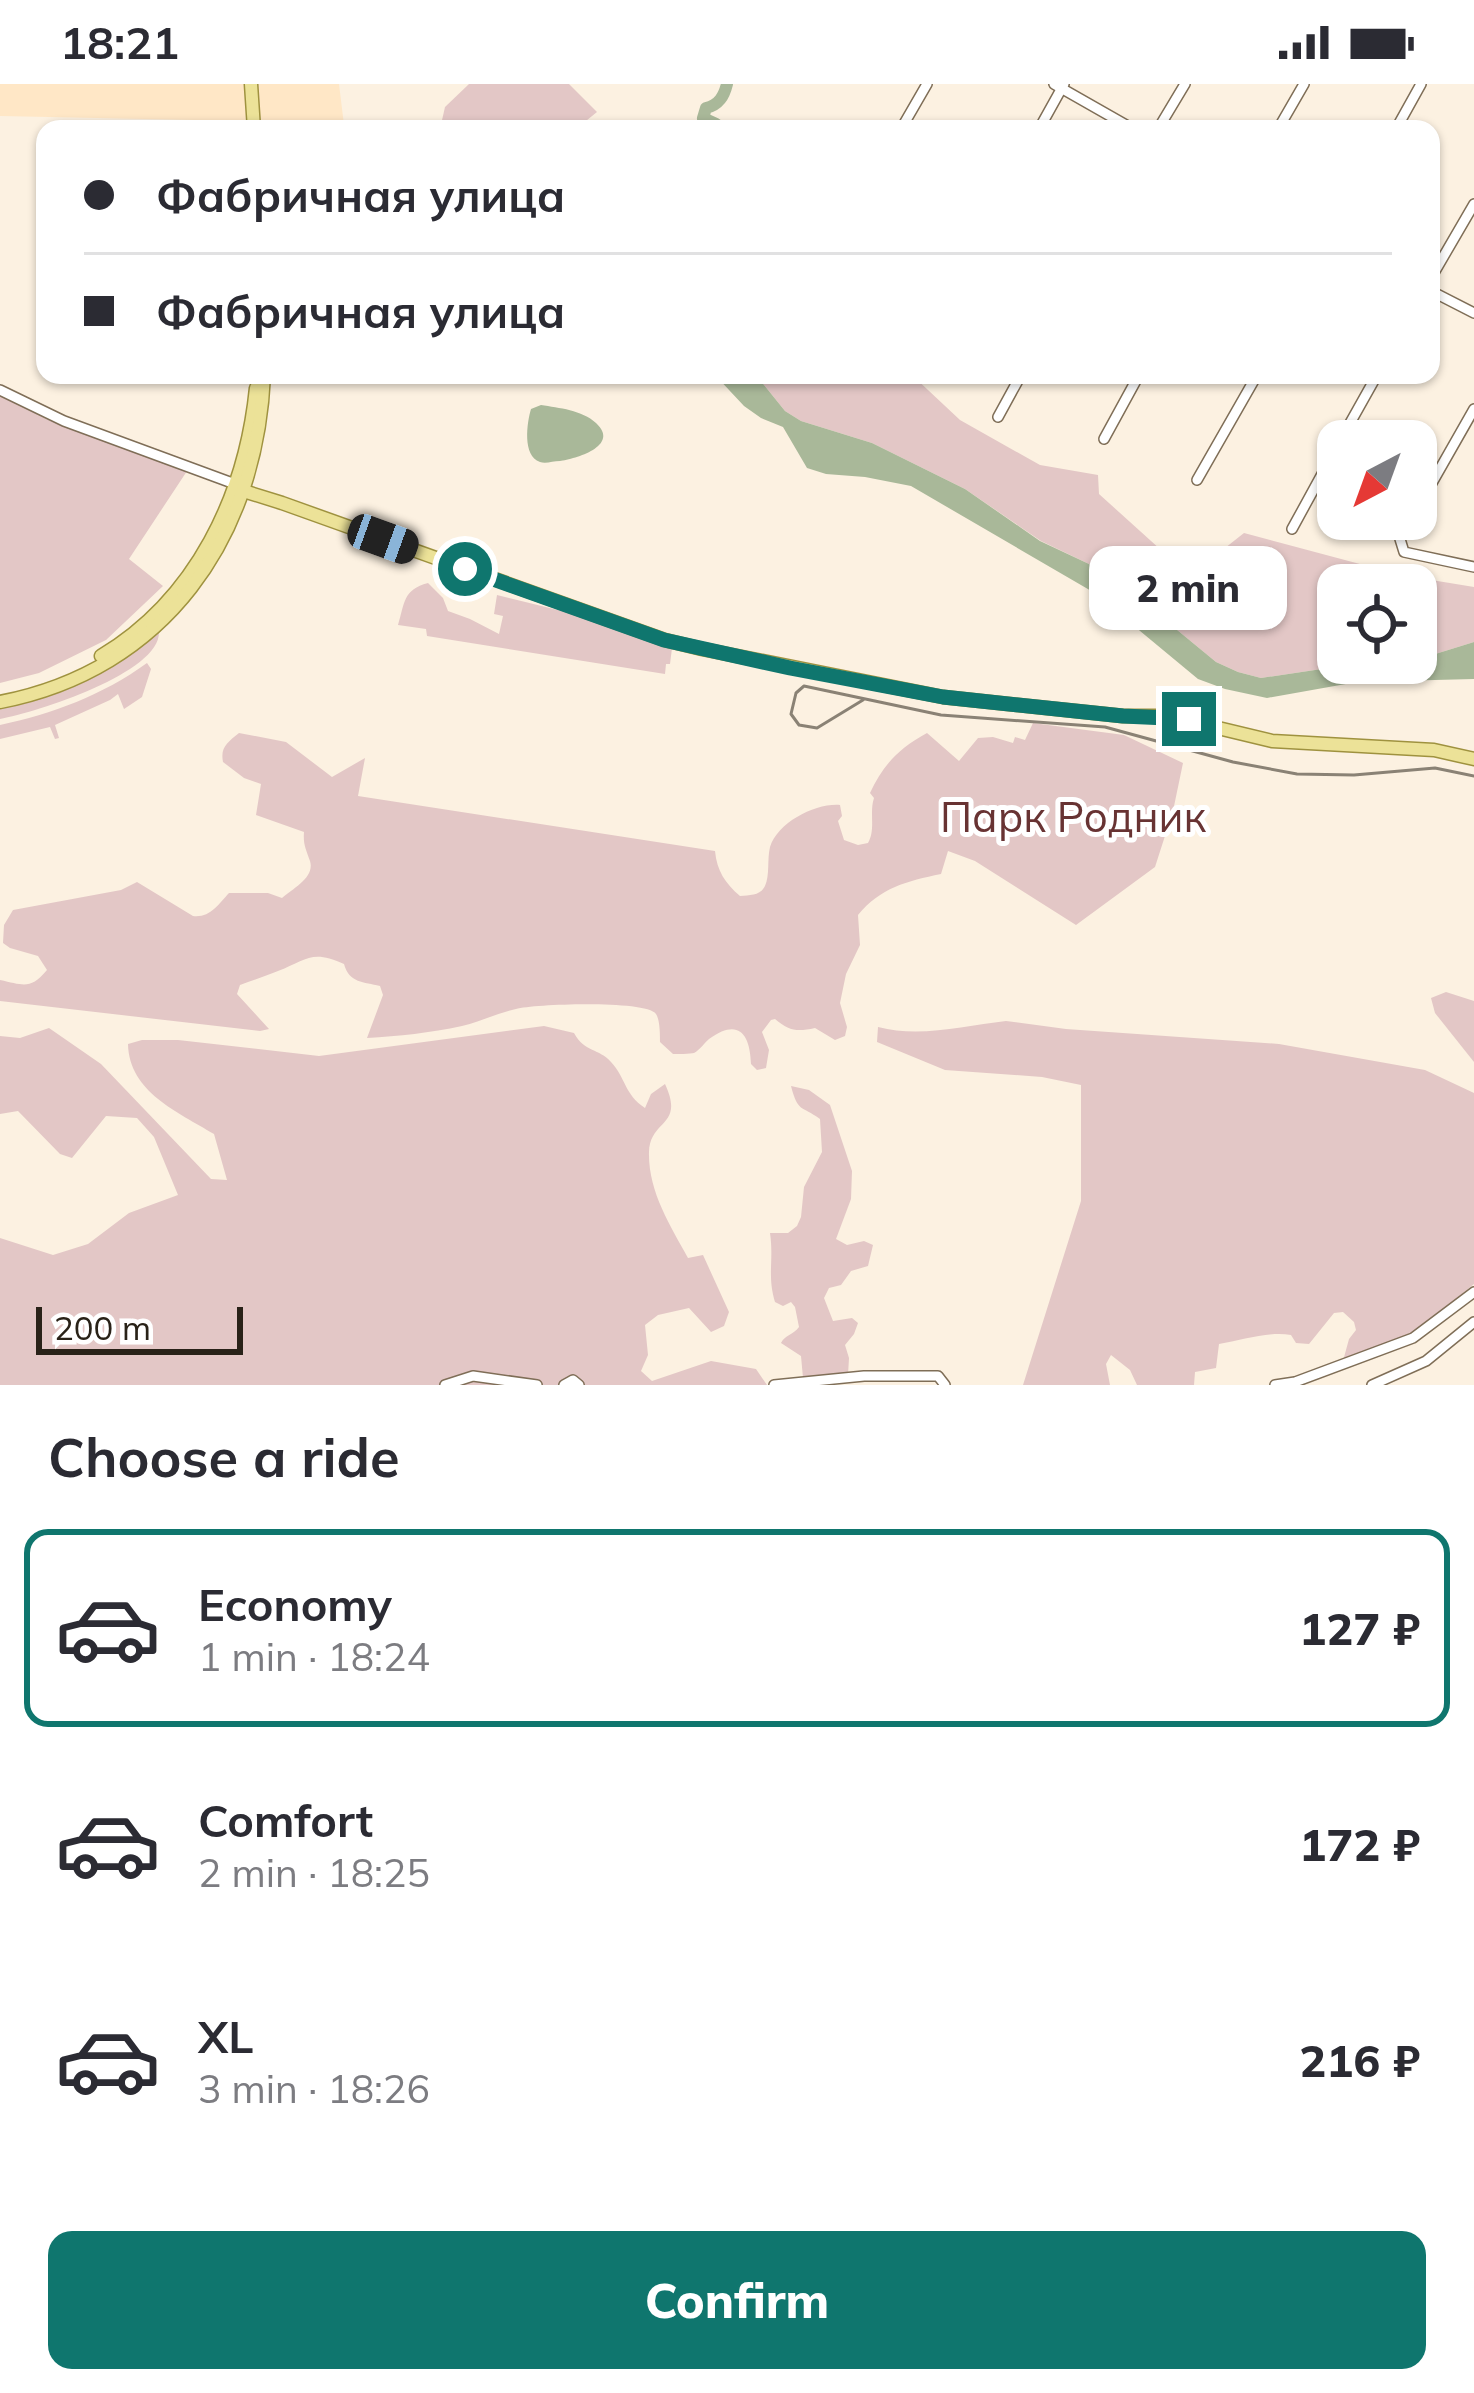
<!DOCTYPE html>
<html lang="en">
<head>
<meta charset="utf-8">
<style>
  :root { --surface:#fff; --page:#f7f7f7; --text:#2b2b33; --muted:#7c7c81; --line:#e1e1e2; --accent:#0f766e }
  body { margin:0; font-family:Mulish,sans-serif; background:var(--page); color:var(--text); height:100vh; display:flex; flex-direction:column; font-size:45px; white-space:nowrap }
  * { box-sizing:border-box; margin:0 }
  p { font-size:39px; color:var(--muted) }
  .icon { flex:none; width:66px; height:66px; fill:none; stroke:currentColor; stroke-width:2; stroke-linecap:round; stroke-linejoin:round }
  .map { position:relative; height:1301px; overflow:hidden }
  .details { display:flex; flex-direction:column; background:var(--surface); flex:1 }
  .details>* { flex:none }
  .guide { position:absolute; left:36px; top:36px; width:1404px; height:264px; border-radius:24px; box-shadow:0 3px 9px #0004; display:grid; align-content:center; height:264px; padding:0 48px; background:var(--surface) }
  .needle { width:78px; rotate:221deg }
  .tools { position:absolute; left:1317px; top:336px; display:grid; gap:24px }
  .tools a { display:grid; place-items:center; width:120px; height:120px; border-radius:24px; background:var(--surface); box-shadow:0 3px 9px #0004; font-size:60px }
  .scale { position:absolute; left:36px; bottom:30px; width:207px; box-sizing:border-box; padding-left:12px; border:6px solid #292218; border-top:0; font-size:33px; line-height:42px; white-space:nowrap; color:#292218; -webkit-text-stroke:9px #fff; paint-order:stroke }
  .end { position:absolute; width:54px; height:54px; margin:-27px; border:15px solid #0f766e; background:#fff; box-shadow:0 0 0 6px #fff }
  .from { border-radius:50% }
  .bubble { position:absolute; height:84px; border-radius:24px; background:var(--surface); box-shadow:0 3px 9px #0004; font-size:39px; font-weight:800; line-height:84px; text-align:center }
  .car { position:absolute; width:36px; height:72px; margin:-36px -18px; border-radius:15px; box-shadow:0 0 9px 3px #0007; background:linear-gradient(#222 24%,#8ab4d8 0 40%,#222 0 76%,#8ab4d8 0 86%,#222 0) }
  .guide b { display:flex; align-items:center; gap:42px; height:114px; font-size:45px }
  .guide b+b { border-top:3px solid var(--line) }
  .guide i { width:30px; height:30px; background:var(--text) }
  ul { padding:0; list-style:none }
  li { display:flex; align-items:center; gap:36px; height:198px; margin:0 24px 18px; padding:0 24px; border:6px solid transparent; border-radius:24px }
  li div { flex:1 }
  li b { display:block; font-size:45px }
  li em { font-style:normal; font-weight:800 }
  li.active { border-color:var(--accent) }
  li>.icon { width:108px; height:108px; stroke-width:1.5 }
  h2 { padding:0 48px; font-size:54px; line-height:144px }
  .primary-button { display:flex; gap:24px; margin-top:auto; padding:24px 48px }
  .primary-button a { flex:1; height:138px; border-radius:24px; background:var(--accent); color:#fff; font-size:48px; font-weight:800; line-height:138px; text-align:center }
  .status { display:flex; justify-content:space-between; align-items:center; height:84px; padding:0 60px; background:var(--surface); direction:ltr }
  .status svg { height:33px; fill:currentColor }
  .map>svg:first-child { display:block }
  .built { fill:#ffe7c6 }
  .green { fill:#e3c7c6 }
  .water { fill:#a9b899 }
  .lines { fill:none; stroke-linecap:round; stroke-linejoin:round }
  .river { stroke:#a9b899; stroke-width:12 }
  .minor-casing { stroke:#7f6e57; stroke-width:12 }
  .major-casing { stroke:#9f923f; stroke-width:15 }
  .minor { stroke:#fff; stroke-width:9 }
  .major { stroke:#ece298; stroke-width:12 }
  .tram { stroke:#8a8275; stroke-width:3 }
  .route { stroke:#0f766e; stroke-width:15 }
  .labels { text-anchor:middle; stroke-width:10; stroke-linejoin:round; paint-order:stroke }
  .park-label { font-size:42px; fill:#683333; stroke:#fff }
</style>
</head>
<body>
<div class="status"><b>18:21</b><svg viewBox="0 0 49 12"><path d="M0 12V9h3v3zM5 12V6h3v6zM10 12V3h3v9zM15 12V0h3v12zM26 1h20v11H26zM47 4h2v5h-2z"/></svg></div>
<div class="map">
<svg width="1474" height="1301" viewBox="0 0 1474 1301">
  <rect width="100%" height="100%" fill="#fcf1e1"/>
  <polygon class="built" points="0,0 339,0 344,41 320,45 278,45 242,37 0,32"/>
  <g class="green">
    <polygon points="469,0 569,0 597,28 576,45 440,45 445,23"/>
    <polygon points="756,291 912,291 960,336 1040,381 1098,391 1099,410 1171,475 1211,475 1244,449 1401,491 1474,503 1474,558 1416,576 1416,501 1338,501 1338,579 1406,579 1355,580 1261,594 1238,588 1216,578 1131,508 1089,480 1041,457 965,405 872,359 801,337 785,327"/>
    <polygon points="0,310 46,335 187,387 129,475 163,502 106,556 39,589 0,599"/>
    <path d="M428 499 443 514 448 527 470 535 499 550 503 532 494 530 497 511 566 528 672 564 670 580H666L665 590 427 552 426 545 398 541C405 518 403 506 428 499Z"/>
    <path d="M159 548C160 589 37 628 0 635V624C60 610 110 585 159 548Z"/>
    <path d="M147 579 151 585 142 613 124 625 118 610 110 616 55 641 59 654 55 655 50 643 0 655V641C52 630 103 611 147 579Z"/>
    <path d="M1033 639 1124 651 1183 679 1173 727 1155 783 1076 841 975 777 948 767 941 790C907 797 880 804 858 831L860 861 846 890 840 919 847 943 845 952 835 956 815 944C797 948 789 947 775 935L771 936 762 948 769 966 766 984 757 986 751 980C750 949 738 934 709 955 704 959 700 966 694 969 691 970 676 970 673 970L660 958C660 951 660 936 656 930 646 916 535 920 516 925 497 929 480 938 462 942 430 949 399 952 367 954L383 911 380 902C364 898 349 899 344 880 312 865 306 876 278 887 266 892 253 896 240 901L237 910 269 945 260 947 0 917V896C24 901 30 906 47 886L38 872 10 864 3 859 4 841 13 826 121 806 137 798 193 832C210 834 218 821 229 809H268L282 814C294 804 315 793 310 777 306 765 303 761 304 748L256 731 261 700 244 694 223 678C220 663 228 658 239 649L286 658 332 693 365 674 358 712 715 767C717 787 725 799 740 812 750 811 760 812 765 802 770 791 767 775 770 763 778 738 816 719 840 721L842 732 838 737 844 756 858 761 868 759C876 745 869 729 874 714L870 709C883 681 899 664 927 649L959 677 978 654 993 653 1013 659 1015 653 1025 656Z"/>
    <polygon points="1446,908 1474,917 1474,978 1435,929 1431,914"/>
    <path d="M1006 937 1066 945 1279 960 1425 986 1474 1009V1200L1414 1249 1343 1277 1349 1255 1356 1246 1354 1238 1343 1228 1334 1229 1309 1260 1296 1259 1291 1251C1269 1247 1242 1256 1219 1260L1216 1284 1195 1288 1194 1301H1137L1130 1286 1111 1271 1106 1280 1110 1301H1023L1081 1117V1001L1042 993 945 986 877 958 878 943C919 954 964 942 1006 937Z"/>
    <path d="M544 942 574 949C585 969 599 964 611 978 626 994 624 1010 645 1024L651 1010 665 1000C685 1043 650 1035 649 1068 648 1107 670 1141 688 1174L703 1171 729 1228 724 1242 711 1248 689 1224 658 1231 645 1241 648 1271 641 1287 652 1297 711 1277 756 1285 767 1301H0V1154L53 1171 88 1160 129 1129 178 1111 154 1053 137 1034 106 1032 72 1074 60 1070 18 1027 0 1030V952L20 954 49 944 101 980 211 1095 227 1096 214 1050C178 1028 129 1008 128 960L142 956H178L319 972Z"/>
    <path d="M791 1002 809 1006 830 1021 852 1087 851 1115 836 1155 847 1161 864 1157 873 1161 868 1182 851 1187 841 1201 829 1204 824 1214 833 1237 852 1234 858 1239 854 1250 845 1261 849 1274 848 1291 803 1294 801 1272 781 1259C785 1251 793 1251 799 1243L795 1223 791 1218 783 1222 775 1218C767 1192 774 1176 770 1149H788L797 1142 801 1133 804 1103 822 1068 820 1035C801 1021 798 1029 791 1002Z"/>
  </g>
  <g class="water">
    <polygon points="715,291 756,291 785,327 801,337 872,359 965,405 1040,457 1089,480 1131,508 1216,578 1238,588 1261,594 1355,580 1416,579 1416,576 1474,558 1474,595 1357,598 1267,614 1225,605 1198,595 1093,508 911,402 865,393 826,390 807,384 783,343 761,334 744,322"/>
    <path d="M541 321C559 324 582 326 596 339 621 362 575 375 560 377 553 377 546 380 540 378 522 372 527 338 531 325Z"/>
  </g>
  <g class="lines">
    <path class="river" d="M715 45 716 40 703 34 706 24C719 21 724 12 727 0"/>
    <defs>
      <g id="minor">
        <polyline points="1054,0 1133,45"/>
        <polyline points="901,45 927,0"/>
        <polyline points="1039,45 1064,0"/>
        <polyline points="1158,45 1185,0"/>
        <polyline points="1278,45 1304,0"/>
        <polyline points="1396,45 1421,0"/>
        <polyline points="1431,194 1474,120"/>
        <polyline points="1431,207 1474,229"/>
        <polyline points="0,306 64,337 235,400"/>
        <polyline points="998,333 1021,291"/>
        <polyline points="1104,355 1139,291"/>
        <polyline points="1340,357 1377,291"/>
        <polyline points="1197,396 1257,291"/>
        <polyline points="1416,427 1474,325"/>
        <polyline points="1411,435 1400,455 1404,468 1474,483"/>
        <polyline points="1292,445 1338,361"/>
        <polyline points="445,1301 473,1292 537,1301"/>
        <polyline points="564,1301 573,1296 579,1301"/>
        <polyline points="774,1301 864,1292 938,1292 945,1301"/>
        <polyline points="1275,1301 1295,1298 1413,1254 1474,1208"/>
        <polyline points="1372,1301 1426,1277 1474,1238"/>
      </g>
      <g id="major">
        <polyline points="251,0 254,45"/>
        <polyline points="234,404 282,419 665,556 702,565 943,613 1123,632 1168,632 1272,657 1434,666 1474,675"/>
        <path d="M101 572C196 515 245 412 256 304"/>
        <path d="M0 618C165 586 257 454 264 291"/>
      </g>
    </defs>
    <use href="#minor" class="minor-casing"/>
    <use href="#major" class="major-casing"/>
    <use href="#minor" class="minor"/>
    <use href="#major" class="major"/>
    <polyline class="tram" points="863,616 817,644 799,641 791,630 796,609 804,602 941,631 1105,643 1233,678 1297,690 1354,691 1435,684 1474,692"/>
  </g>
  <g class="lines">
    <polyline class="route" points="465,485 664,556 790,584 943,613 1123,632 1189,635"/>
  </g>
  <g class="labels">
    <g class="park-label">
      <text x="1073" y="748">Парк Родник</text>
    </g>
  </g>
</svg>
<div class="tools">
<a><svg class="needle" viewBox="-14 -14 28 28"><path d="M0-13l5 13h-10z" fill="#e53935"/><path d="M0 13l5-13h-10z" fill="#7c7c81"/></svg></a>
<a><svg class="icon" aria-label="locate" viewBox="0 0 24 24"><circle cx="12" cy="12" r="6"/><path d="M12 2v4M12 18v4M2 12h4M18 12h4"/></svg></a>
</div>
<div class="scale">200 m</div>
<i class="end from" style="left:465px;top:485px"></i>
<i class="end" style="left:1189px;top:635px"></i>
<div class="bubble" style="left:1089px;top:462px;width:198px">2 min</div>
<i class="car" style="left:383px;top:455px;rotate:110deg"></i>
<div class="guide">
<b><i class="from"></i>Фабричная улица</b>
<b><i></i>Фабричная улица</b>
</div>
</div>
<section class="details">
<h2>Choose a ride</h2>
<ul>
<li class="active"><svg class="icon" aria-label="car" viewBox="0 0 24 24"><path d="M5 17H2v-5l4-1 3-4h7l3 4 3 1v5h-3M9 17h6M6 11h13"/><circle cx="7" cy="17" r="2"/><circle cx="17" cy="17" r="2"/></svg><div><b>Economy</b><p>1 min · 18:24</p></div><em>127 ₽</em></li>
<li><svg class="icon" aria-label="car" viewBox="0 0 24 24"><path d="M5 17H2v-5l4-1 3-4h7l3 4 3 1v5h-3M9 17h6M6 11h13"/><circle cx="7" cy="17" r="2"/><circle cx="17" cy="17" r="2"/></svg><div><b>Comfort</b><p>2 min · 18:25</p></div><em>172 ₽</em></li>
<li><svg class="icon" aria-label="car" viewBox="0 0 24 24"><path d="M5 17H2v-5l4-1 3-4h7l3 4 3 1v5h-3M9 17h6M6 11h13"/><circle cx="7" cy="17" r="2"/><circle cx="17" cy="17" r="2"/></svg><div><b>XL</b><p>3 min · 18:26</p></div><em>216 ₽</em></li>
</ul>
<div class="primary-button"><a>Confirm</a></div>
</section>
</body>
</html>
